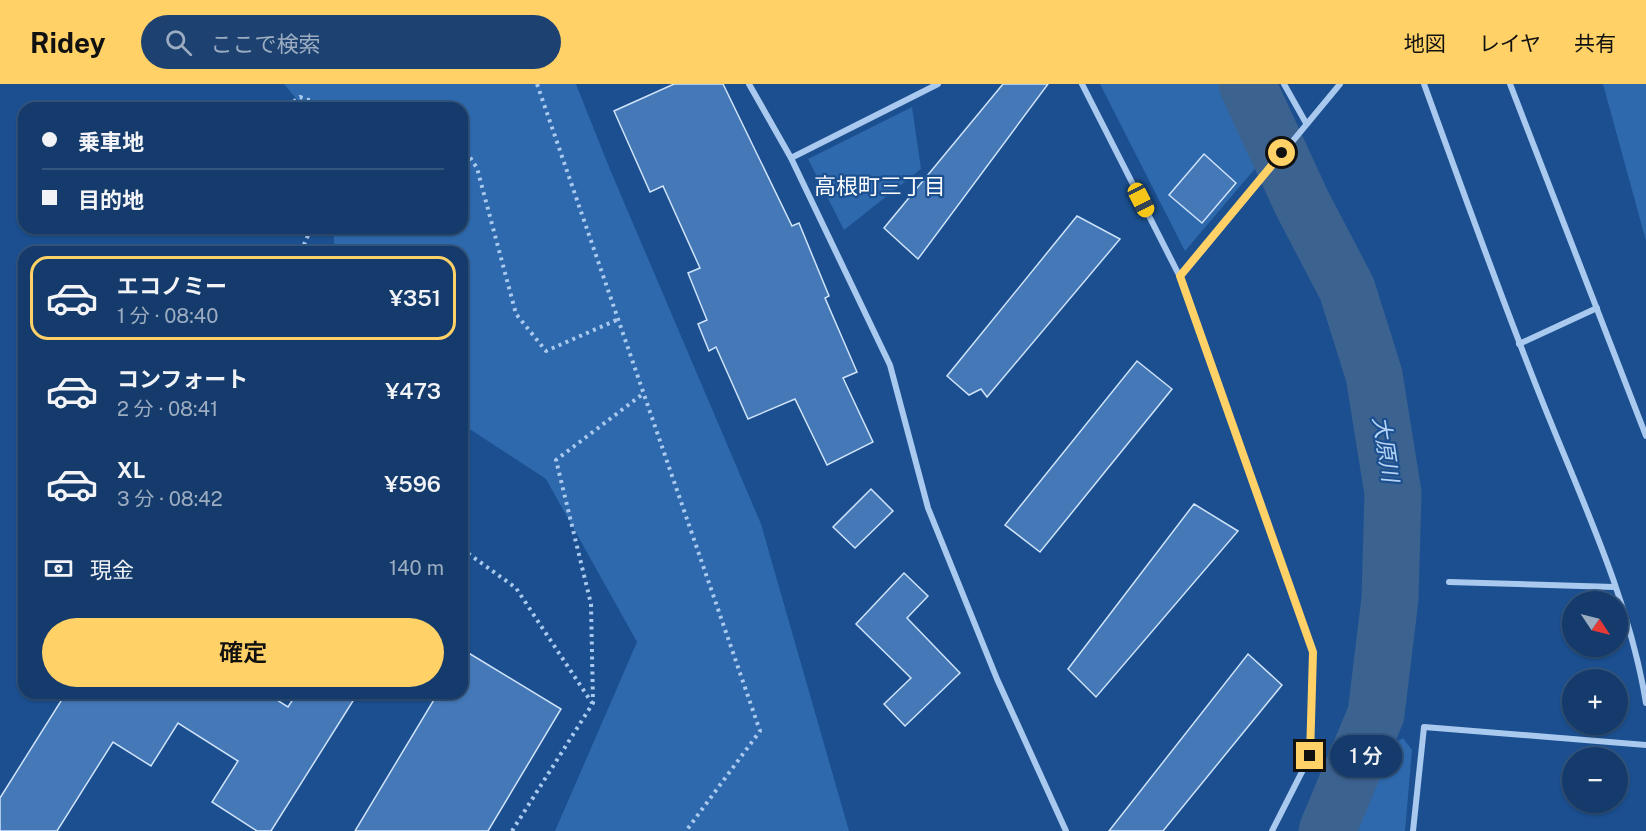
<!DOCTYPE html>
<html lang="ja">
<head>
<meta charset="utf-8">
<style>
  :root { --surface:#143b6b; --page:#1d4271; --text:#f1f3f6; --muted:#9dadc1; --line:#33557e; --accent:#ffd166 }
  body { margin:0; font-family:"Public Sans","Noto Sans JP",sans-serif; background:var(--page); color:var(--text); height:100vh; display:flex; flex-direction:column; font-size:22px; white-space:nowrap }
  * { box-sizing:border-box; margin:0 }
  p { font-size:20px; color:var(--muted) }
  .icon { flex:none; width:33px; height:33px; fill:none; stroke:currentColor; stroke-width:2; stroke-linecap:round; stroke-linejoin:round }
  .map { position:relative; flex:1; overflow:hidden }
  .side { position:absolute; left:18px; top:162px; width:450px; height:453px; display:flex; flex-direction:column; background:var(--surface); border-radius:18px; box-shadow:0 2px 4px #0004,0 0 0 2px var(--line) }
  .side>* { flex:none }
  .banner { position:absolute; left:18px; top:18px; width:450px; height:132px; border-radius:18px; box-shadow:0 2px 4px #0004,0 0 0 2px var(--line); display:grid; align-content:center; height:132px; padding:0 24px; background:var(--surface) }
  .needle { width:39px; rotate:125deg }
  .controls { position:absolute; left:1562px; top:507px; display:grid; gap:12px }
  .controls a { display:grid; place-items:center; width:66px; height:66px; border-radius:50%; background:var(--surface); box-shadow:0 2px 4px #0004,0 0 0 2px var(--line); font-size:30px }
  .end { position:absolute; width:27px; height:27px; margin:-14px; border:8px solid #ffd166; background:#111; box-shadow:0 0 0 3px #111 }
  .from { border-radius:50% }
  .bubble { position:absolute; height:42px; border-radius:21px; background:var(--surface); box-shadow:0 2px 4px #0004,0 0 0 2px var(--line); font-size:20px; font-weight:600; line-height:42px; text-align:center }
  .car { position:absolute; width:18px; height:36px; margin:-18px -9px; border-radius:8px; box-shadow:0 0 4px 2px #0007; background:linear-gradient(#f5c518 24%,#345 0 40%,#f5c518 0 76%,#345 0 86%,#f5c518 0) }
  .banner b { display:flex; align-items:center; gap:21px; height:57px; font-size:22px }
  .banner b+b { border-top:2px solid var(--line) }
  .banner i { width:15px; height:15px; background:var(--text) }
  ul { padding:10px 0 0; list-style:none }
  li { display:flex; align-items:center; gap:18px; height:84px; margin:0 12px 9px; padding:0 12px; border:3px solid transparent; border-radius:18px }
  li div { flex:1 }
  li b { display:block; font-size:22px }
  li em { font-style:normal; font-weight:600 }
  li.on { border-color:var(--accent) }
  li>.icon { width:54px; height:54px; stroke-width:1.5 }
  .pay { display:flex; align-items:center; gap:15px; height:66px; padding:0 24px; font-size:22px }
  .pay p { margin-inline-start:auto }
  .primary-button { display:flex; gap:12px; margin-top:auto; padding:12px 24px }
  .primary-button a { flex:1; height:69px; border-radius:36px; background:var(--accent); color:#111; font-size:24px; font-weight:600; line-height:69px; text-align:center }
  header { display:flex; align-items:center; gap:36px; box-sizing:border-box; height:84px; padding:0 30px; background:var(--accent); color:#111 }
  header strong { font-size:28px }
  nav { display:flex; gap:33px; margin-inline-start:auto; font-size:21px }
  .search { width:420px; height:54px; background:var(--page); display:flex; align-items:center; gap:15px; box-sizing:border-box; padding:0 21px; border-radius:33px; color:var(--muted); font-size:22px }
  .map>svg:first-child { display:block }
  .green { fill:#2e69ad }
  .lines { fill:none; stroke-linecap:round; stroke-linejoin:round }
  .river { stroke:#3c6290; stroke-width:57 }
  .building { fill:#4478b7; stroke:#cfe3fa; stroke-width:1.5 }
  .path { stroke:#a9c9ee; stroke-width:4; stroke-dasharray:3 4.5; stroke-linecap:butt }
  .street { stroke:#a9c9ee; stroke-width:6 }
  .route { stroke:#ffd166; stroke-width:8 }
  .labels { text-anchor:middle; stroke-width:4.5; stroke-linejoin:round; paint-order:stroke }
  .neighbourhood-label { font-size:22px; fill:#fff; stroke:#1b4f8f }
  .water-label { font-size:22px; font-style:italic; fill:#b5d3f5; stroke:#1b4f8f }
</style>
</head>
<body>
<header>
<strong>Ridey</strong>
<div class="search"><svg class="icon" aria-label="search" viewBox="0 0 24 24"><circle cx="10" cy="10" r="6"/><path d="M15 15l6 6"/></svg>ここで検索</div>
<nav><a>地図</a><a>レイヤ</a><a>共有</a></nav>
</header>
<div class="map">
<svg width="1646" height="747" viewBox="0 0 1646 747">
  <rect width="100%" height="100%" fill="#1b4f8f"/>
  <g class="green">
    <polygon points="284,0 576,0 609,83 761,440 849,747 555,747 637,558 546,395 462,340 462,168 335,168 333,144 462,144 462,24 304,24"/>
    <polygon points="1100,0 1223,0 1264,74 1185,167"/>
    <polygon points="1603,0 1646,0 1646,157"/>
    <polygon points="912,23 921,85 844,146 808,75"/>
    <polygon points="1403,654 1412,666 1405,747 1353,747 1391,662"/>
  </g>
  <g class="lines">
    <polyline class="river" points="1247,0 1302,119 1347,205 1374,291 1393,409 1390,515 1376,630 1327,747"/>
  </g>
  <g class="building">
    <polygon points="674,0 723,0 792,142 799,139 829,212 825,214 857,288 843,294 873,358 827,381 795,315 748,335 716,263 709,267 698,240 707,236 688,189 700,184 663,102 650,108 614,27"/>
    <polygon points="1003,0 1048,0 918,175 884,144"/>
    <polygon points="1204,70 1236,99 1202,139 1169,111"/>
    <polygon points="1077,132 1120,155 987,313 981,305 969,311 947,292"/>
    <polygon points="1137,277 1172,305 1040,468 1005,441"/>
    <polygon points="871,405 893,427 855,464 833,443"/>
    <polygon points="1194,420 1238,447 1096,613 1068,585"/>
    <polygon points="904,489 928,512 907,534 960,589 905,642 884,620 911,594 856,540"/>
    <polygon points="462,565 561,625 488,747 355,747 438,609 462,609"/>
    <polygon points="1248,570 1282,601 1163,747 1109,747"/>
    <polygon points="66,609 266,609 288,623 297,609 358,609 271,747 257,747 212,718 238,677 178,639 151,682 113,658 57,747 0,747 0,714"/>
  </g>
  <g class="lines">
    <g class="path">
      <polyline points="537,0 760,647 686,747"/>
      <polyline points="296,24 293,18 300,13 333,24"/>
      <polyline points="392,24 393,21 422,21 425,24"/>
      <polyline points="462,61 477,84 516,230 546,267 619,235"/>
      <polyline points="301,168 311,144"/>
      <polyline points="462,465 516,504 592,619"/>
      <polyline points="512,747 593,619 591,520 556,376 644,309"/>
    </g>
    <g class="street">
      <polyline points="749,0 791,74 890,281 928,424 997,595 1066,747"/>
      <polyline points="1082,0 1180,193 1340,0"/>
      <polyline points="1284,0 1306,39"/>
      <path d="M1424 0C1463 107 1501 214 1543 319 1582 417 1629 515 1646 619"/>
      <polyline points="1510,0 1646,352"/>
      <polyline points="791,74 938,0"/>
      <polyline points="1180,193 1313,568 1310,672 1272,747"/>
      <polyline points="1519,260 1597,224"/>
      <polyline points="1449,498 1614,503"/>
      <polyline points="1413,747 1424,643 1646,661"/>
    </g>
  </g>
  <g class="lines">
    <polyline class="route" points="1282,69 1180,192 1313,568 1310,672"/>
  </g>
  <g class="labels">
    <g class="neighbourhood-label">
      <text x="880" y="110">高根町三丁目</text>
    </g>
    <g class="water-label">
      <text transform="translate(1386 365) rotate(81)" y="8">大原川</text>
    </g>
  </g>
</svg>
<div class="controls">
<a><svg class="needle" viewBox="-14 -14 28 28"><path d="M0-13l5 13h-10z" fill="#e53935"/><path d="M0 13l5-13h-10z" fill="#9dadc1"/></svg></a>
<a>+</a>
<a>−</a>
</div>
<i class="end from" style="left:1282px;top:69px"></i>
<i class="end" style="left:1310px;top:672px"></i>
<div class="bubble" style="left:1330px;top:651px;width:72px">1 分</div>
<i class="car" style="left:1141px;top:116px;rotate:153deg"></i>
<div class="banner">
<b><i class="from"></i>乗車地</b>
<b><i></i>目的地</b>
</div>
<section class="side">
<ul>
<li class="on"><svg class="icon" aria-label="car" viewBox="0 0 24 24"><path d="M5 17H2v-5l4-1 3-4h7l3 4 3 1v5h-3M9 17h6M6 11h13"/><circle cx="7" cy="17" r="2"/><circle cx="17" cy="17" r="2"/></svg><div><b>エコノミー</b><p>1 分 · 08:40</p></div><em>¥351</em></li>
<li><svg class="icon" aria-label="car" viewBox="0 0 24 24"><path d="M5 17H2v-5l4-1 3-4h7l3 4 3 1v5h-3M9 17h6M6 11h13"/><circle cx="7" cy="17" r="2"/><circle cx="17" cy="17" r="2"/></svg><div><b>コンフォート</b><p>2 分 · 08:41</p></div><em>¥473</em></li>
<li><svg class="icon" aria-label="car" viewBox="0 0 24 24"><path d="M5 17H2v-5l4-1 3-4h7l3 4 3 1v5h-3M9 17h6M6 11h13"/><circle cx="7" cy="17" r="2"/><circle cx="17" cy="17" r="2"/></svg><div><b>XL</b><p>3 分 · 08:42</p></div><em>¥596</em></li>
</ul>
<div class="pay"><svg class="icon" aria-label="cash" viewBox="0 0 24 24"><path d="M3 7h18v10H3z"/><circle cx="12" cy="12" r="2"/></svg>現金<p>140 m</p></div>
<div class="primary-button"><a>確定</a></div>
</section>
</div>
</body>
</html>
